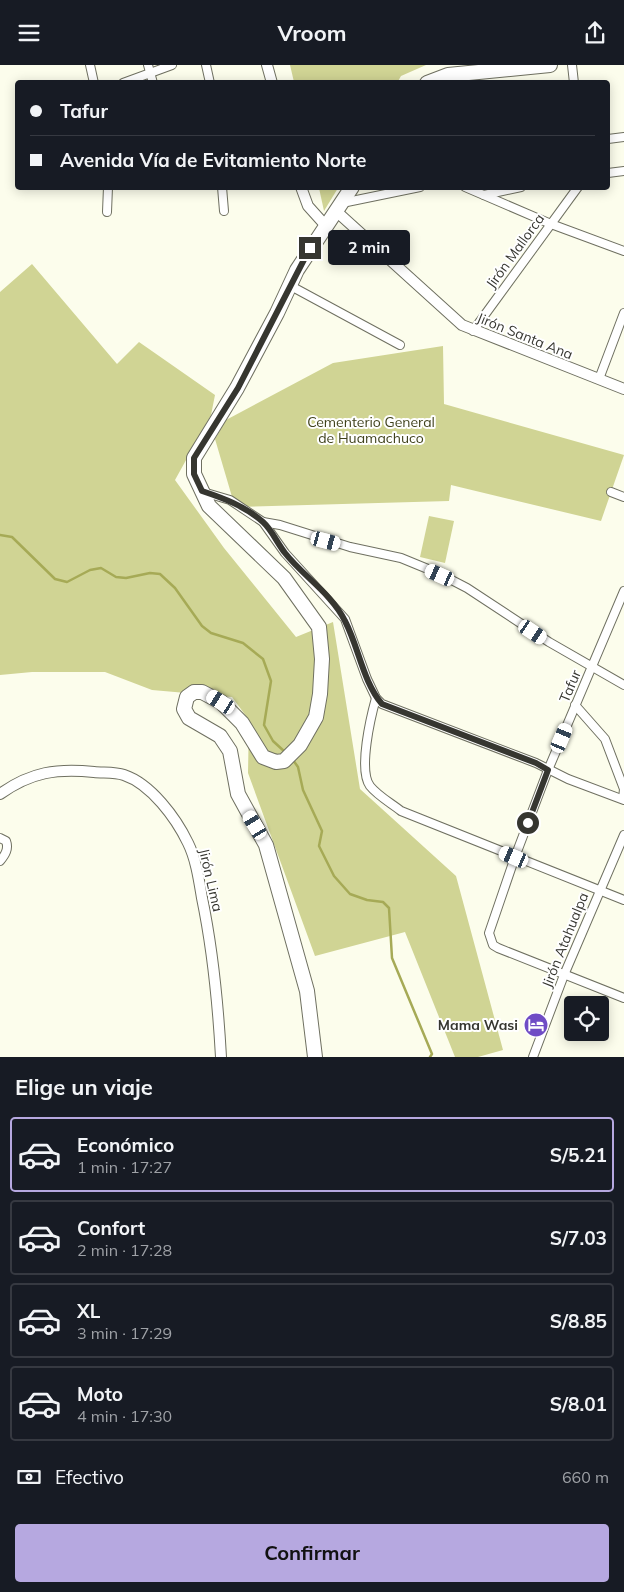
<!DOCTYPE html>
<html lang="es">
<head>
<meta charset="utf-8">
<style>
  :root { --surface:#171b24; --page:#20242c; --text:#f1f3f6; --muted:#9ea1a6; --line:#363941; --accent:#b6a8e0 }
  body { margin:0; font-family:Mulish,sans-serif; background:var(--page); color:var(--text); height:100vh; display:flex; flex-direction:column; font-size:19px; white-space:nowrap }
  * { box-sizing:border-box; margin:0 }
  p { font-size:16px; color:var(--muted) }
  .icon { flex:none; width:28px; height:28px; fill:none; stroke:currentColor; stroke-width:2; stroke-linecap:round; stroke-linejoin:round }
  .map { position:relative; height:992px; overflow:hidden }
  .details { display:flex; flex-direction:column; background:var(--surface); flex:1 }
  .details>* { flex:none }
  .top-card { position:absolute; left:15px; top:15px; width:595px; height:110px; border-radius:5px; box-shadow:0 2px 12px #0003; display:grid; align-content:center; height:110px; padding:0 15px; background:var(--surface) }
  .buttons { position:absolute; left:564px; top:931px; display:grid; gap:10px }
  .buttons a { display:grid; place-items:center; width:45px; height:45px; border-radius:5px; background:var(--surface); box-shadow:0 2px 12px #0003; font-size:25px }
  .end { position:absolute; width:22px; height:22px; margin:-11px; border:6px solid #363630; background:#fff; box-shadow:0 0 0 2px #fff }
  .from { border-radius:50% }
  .bubble { position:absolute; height:35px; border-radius:5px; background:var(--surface); box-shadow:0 2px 12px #0003; font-size:16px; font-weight:700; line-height:35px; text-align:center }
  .car { position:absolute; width:15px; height:30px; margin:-15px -8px; border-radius:6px; box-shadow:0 0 4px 1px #0007; background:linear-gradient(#fff 24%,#345 0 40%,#fff 0 76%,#345 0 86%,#fff 0) }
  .top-card b { display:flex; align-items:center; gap:18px; height:48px; font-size:19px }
  .top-card b+b { border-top:1px solid var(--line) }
  .top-card i { width:12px; height:12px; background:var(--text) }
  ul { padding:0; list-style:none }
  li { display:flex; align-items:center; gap:15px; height:75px; margin:0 10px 8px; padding:0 5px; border:2px solid var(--line); border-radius:5px }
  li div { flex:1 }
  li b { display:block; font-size:19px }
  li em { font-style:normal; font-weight:700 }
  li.on { border-color:var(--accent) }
  li>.icon { width:45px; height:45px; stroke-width:1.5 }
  h2 { padding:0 15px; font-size:22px; line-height:60px }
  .pay { display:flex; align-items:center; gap:12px; height:55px; padding:0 15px; font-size:19px }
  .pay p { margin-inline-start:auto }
  .button { display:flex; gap:10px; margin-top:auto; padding:10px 15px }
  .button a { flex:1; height:58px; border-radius:5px; background:var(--accent); color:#111; font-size:20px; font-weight:700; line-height:58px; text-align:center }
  header { display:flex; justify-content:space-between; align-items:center; height:65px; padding:0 15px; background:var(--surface); font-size:22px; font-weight:700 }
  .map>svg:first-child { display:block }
  .green { fill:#d0d494 }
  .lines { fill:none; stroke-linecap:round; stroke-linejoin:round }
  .stream { stroke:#a6aa56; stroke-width:2.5 }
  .street-casing { stroke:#6f7061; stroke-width:10 }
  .secondary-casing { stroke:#6f7061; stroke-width:12 }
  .highway-casing { stroke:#6f7061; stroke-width:16 }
  .street { stroke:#fff; stroke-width:8 }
  .secondary { stroke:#fff; stroke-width:10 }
  .highway { stroke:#fff; stroke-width:14 }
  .route { stroke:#363630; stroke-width:6 }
  .labels { text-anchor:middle; stroke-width:4; stroke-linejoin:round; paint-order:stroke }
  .street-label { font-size:14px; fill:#363630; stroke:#fff }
  .park-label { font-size:14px; fill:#3f411c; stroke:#fff }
  .poi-label { font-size:14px; font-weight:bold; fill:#363630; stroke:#fff; text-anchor:end }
</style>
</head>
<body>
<header><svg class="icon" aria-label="menu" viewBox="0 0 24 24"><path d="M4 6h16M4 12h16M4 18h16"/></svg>Vroom<svg class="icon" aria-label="share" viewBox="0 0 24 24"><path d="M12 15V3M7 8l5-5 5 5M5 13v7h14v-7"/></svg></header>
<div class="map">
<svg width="624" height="992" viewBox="0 0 624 992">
  <rect width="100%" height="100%" fill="#fcfdec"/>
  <g class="green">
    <polygon points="290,0 426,0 401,11 397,18 294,17"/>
    <polygon points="319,123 338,123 324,146"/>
    <polygon points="32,199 117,299 139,277 215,330 211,350 175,415 224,483 296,572 333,557 360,724 456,811 503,985 478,992 455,992 405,867 315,891 248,708 249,655 232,632 152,625 105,607 32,607 0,610 0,227"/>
    <polygon points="443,281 444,339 624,390 601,456 451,420 449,436 235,442 215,374 226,355 333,298"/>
    <polygon points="429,451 454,456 445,498 420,492"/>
  </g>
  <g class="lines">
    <g class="stream">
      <polyline points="0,470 12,472 55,514 67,517 90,505 101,503 116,512 126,513 150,508 160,509 175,523 202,561 211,568 243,578 263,594 271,616 264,660 273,676 285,687"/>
      <polyline points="293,695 298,702 303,725 322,766 319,781 334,811 350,829 367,835 383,837 389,843 392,893 432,989 430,992"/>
    </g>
    <defs>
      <g id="street">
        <polyline points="90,0 94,18"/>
        <polyline points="148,0 153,18"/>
        <polyline points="206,0 210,18"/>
        <polyline points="572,0 574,18"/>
        <polyline points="123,18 172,0"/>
        <polyline points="608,74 624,72"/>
        <polyline points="608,108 624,106"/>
        <polyline points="222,122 224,146"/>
        <polyline points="465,122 551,159 624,186"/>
        <polyline points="484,130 521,122"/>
        <polyline points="342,138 420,122"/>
        <polyline points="107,147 108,122"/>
        <polyline points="289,220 400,280"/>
        <polyline points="473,266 578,122"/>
        <polyline points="599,314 624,248"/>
        <polyline points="203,427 230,435 263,457 280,460 350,482 401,493 440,509 467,523 549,577 624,620"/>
        <polyline points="611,427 624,432"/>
        <polyline points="263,457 285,488 345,554 367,614 376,633 382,639 536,698 568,714 624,735"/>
        <polyline points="624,526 548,705 515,792 489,868 493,880 498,883 624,933"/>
        <path d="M376 633C371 651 358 705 370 721 378 731 391 738 401 746L624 835"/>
        <polyline points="575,640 605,674 624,724 623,734"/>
        <path d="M0 773 6 776C9 784 5 790 0 796"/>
        <polyline points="533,992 564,910 624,770"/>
      </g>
      <g id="secondary">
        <polyline points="267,0 272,18"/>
        <polyline points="301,122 308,141 326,161"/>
        <polyline points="336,146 462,260 624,324"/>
        <path d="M0 729C31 707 57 703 94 707 103 708 115 707 124 710 151 719 176 753 188 778 196 794 199 815 202 833 213 886 218 938 221 992"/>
      </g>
      <g id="highway">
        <polyline points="427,18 448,10 550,0"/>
        <polyline points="315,992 307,926 266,780 238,729 230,686 220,671 189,653 184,644 187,632 194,627 202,627 221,637 242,658 263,692 276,697 284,696 300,680 316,652 320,629 322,594 319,562 284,513 209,441 194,409 194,393 237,323 277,248 297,205 352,122"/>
      </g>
    </defs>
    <use href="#street" class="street-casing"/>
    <use href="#secondary" class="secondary-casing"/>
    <use href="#highway" class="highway-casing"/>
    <use href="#street" class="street"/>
    <use href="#secondary" class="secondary"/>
    <use href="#highway" class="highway"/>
  </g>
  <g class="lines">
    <path class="route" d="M310 183 238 323 194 393V409L202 426C223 433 245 441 263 457 272 465 277 478 285 488 303 511 332 529 345 556 359 583 363 617 382 639L536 698 548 705 528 758"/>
  </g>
  <defs>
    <symbol id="hotel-disc" viewBox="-11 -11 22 22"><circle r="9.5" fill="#6f4cc5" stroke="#fff"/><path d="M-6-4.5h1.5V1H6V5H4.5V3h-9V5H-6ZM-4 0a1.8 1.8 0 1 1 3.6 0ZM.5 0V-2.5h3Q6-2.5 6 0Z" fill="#fff"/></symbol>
  </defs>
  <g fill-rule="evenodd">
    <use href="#hotel-disc" x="522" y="946" width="28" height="28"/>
  </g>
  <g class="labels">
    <g class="street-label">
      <text transform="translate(515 186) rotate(-54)" y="5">Jirón Mallorca</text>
      <text transform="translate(525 271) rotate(22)" y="5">Jirón Santa Ana</text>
      <text transform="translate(570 621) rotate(-67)" y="5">Tafur</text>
      <text transform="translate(211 815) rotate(77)" y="5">Jirón Lima</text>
      <text transform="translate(565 875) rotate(-68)" y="5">Jirón Atahualpa</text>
    </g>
    <g class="park-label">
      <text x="371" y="362">Cementerio General<tspan x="371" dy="16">de Huamachuco</tspan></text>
    </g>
    <g class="poi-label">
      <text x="518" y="965">Mama Wasi</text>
    </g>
  </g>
</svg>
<div class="buttons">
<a><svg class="icon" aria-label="locate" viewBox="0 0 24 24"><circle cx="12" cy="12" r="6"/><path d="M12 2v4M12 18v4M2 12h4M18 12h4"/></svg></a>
</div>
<i class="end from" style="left:528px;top:758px"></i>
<i class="end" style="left:310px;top:183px"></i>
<div class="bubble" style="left:328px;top:165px;width:82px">2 min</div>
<i class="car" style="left:326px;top:476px;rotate:105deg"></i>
<i class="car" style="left:440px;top:510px;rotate:294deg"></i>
<i class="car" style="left:533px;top:567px;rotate:124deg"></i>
<i class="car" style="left:221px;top:637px;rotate:303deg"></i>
<i class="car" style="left:562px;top:673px;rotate:23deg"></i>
<i class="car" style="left:255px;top:760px;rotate:329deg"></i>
<i class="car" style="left:514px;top:792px;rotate:293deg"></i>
<div class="top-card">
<b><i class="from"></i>Tafur</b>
<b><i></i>Avenida Vía de Evitamiento Norte</b>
</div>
</div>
<section class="details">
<h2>Elige un viaje</h2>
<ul>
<li class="on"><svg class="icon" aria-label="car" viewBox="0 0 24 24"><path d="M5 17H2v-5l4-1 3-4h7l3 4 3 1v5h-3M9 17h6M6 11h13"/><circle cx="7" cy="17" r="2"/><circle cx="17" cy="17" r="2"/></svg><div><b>Económico</b><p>1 min · 17:27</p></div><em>S/5.21</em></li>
<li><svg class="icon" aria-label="car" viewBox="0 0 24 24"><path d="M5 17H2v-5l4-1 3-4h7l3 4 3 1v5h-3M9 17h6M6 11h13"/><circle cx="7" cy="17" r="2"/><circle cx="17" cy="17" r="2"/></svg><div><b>Confort</b><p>2 min · 17:28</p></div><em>S/7.03</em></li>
<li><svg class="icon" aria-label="car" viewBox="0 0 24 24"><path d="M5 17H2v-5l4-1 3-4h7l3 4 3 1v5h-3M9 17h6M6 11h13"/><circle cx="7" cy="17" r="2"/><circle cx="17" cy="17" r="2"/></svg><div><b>XL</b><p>3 min · 17:29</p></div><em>S/8.85</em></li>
<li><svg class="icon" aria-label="car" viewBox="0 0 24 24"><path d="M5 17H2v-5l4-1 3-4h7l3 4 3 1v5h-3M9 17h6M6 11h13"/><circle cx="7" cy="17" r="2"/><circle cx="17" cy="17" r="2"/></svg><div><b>Moto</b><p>4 min · 17:30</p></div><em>S/8.01</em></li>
</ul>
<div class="pay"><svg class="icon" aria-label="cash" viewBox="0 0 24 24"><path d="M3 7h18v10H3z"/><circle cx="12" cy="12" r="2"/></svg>Efectivo<p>660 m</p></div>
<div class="button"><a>Confirmar</a></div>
</section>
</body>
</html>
